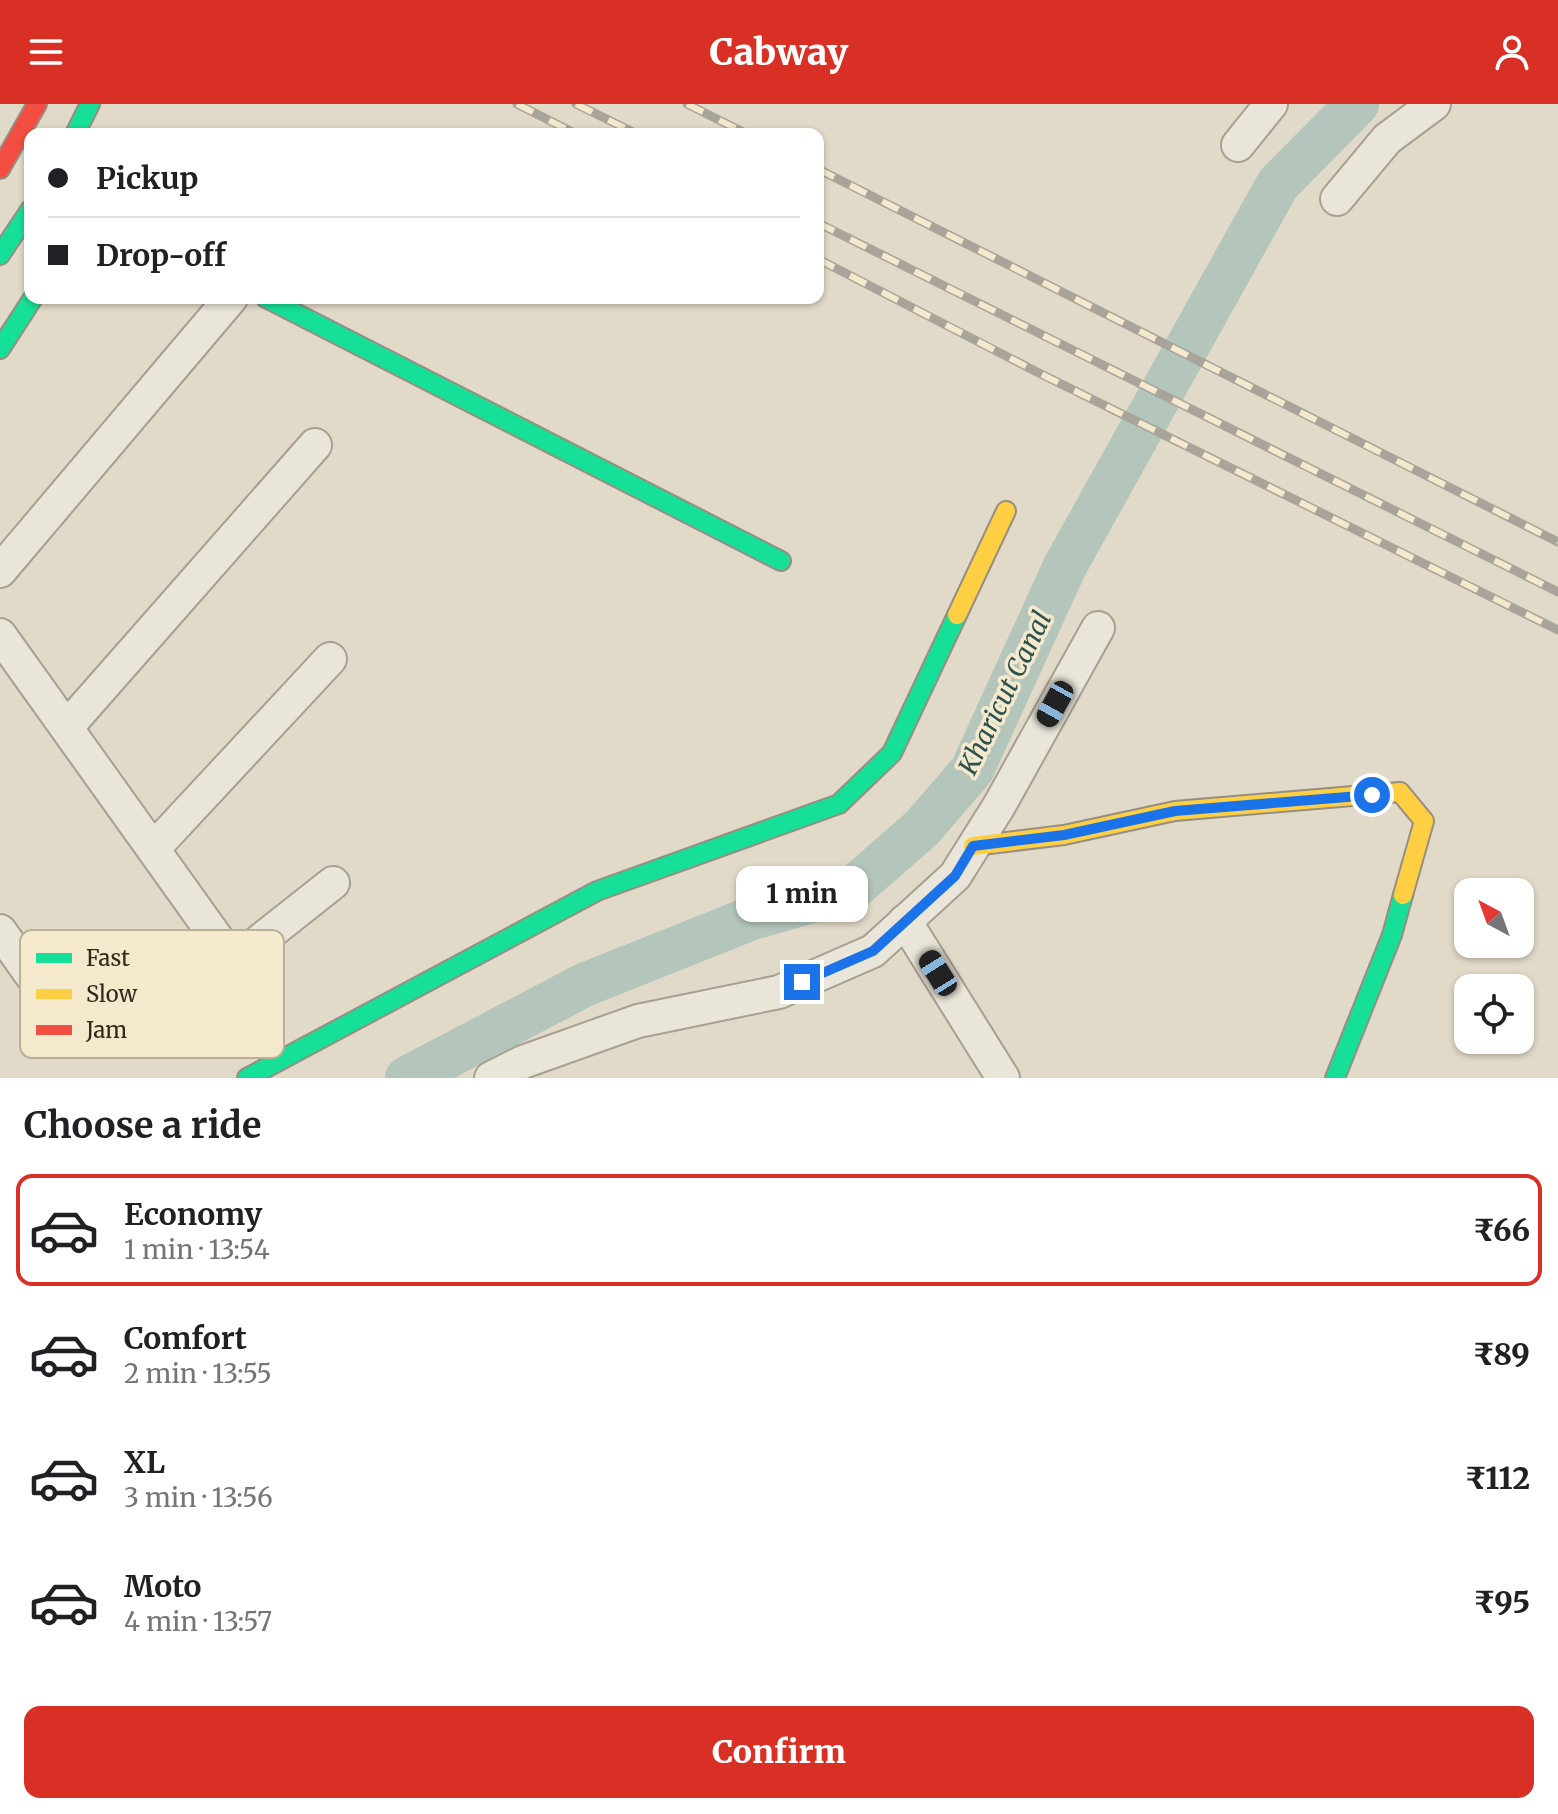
<!DOCTYPE html>
<html lang="en">
<head>
<meta charset="utf-8">
<style>
  :root { --surface:#fff; --page:#f6f6f6; --text:#202124; --muted:#757577; --line:#e0e0e0; --accent:#d93025 }
  body { margin:0; font-family:Merriweather,serif; background:var(--page); color:var(--text); height:100vh; display:flex; flex-direction:column; font-size:30px; white-space:nowrap }
  * { box-sizing:border-box; margin:0 }
  p { font-size:26px; color:var(--muted) }
  .icon { flex:none; width:44px; height:44px; fill:none; stroke:currentColor; stroke-width:2; stroke-linecap:round; stroke-linejoin:round }
  .map { position:relative; height:974px; overflow:hidden }
  .side { display:flex; flex-direction:column; background:var(--surface); flex:1 }
  .side>* { flex:none }
  .hud { position:absolute; left:24px; top:24px; width:800px; height:176px; border-radius:16px; box-shadow:0 2px 6px #0004; display:grid; align-content:center; height:176px; padding:0 24px; background:var(--surface) }
  .needle { width:52px; rotate:319deg }
  .fabs { position:absolute; left:1454px; top:774px; display:grid; gap:16px }
  .fabs a { display:grid; place-items:center; width:80px; height:80px; border-radius:16px; background:var(--surface); box-shadow:0 2px 6px #0004; font-size:40px }
  .end { position:absolute; width:36px; height:36px; margin:-18px; border:10px solid #1a73e8; background:#fff; box-shadow:0 0 0 4px #fff }
  .from { border-radius:50% }
  .bubble { position:absolute; height:56px; border-radius:16px; background:var(--surface); box-shadow:0 2px 6px #0004; font-size:26px; font-weight:800; line-height:56px; text-align:center }
  .car { position:absolute; width:24px; height:48px; margin:-24px -12px; border-radius:10px; box-shadow:0 0 6px 2px #0007; background:linear-gradient(#222 24%,#8ab4d8 0 40%,#222 0 76%,#8ab4d8 0 86%,#222 0) }
  .hud b { display:flex; align-items:center; gap:28px; height:76px; font-size:30px }
  .hud b+b { border-top:2px solid var(--line) }
  .hud i { width:20px; height:20px; background:var(--text) }
  ul { padding:0; list-style:none }
  li { display:flex; align-items:center; gap:24px; height:112px; margin:0 16px 12px; padding:0 8px; border:4px solid transparent; border-radius:16px }
  li div { flex:1 }
  li b { display:block; font-size:30px }
  li em { font-style:normal; font-weight:800 }
  li.active { border-color:var(--accent) }
  li>.icon { width:72px; height:72px; stroke-width:1.5 }
  h2 { padding:0 24px; font-size:36px; line-height:96px }
  .cta { display:flex; gap:16px; margin-top:auto; padding:16px 24px }
  .cta a { flex:1; height:92px; border-radius:16px; background:var(--accent); color:#fff; font-size:32px; font-weight:800; line-height:92px; text-align:center }
  header { display:flex; justify-content:space-between; align-items:center; height:104px; padding:0 24px; background:var(--accent); color:#fff; font-size:36px; font-weight:800 }
  .map>svg:first-child { display:block }
  .lines { fill:none; stroke-linecap:round; stroke-linejoin:round }
  .canal { stroke:#b4c6bb; stroke-width:44 }
  .street-casing { stroke:#a69f92; stroke-width:36 }
  .fast-casing { stroke:#968e82; stroke-width:22 }
  .slow-casing { stroke:#968e82; stroke-width:22 }
  .jam-casing { stroke:#968e82; stroke-width:22 }
  .street { stroke:#eae5d9; stroke-width:32 }
  .fast { stroke:#16e098; stroke-width:18 }
  .slow { stroke:#ffcf43; stroke-width:18 }
  .jam { stroke:#f24e42; stroke-width:18 }
  .rail-casing { stroke:#a8a49a; stroke-width:9 }
  .rail { stroke:#f4e9cc; stroke-width:6; stroke-dasharray:18; stroke-linecap:butt }
  .route { stroke:#1a73e8; stroke-width:10 }
  .labels { text-anchor:middle; stroke-width:7; stroke-linejoin:round; paint-order:stroke }
  .water-label { font-size:26px; font-style:italic; fill:#2a5351; stroke:#f4e9cc }
  .key { fill:#f4e9cc; stroke:#baaf97; stroke-width:2 }
  .key-label { font-size:22px; fill:#33271b }
</style>
</head>
<body>
<header><svg class="icon" aria-label="menu" viewBox="0 0 24 24"><path d="M4 6h16M4 12h16M4 18h16"/></svg>Cabway<svg class="icon" aria-label="person" viewBox="0 0 24 24"><circle cx="12" cy="8" r="4"/><path d="M4 21q1-7 8-7t8 7"/></svg></header>
<div class="map">
<svg width="1558" height="974" viewBox="0 0 1558 974">
  <rect width="100%" height="100%" fill="#e2dac8"/>
  <g class="lines">
    <polyline class="canal" points="407,974 584,881 752,814 851,786 922,724 972,666 1065,462 1278,80 1357,0"/>
    <defs>
      <g id="street">
        <polyline points="1238,41 1271,0"/>
        <polyline points="1337,95 1387,35 1434,0"/>
        <polyline points="0,467 231,194"/>
        <polyline points="0,531 223,843 242,851 333,779"/>
        <polyline points="67,623 315,341"/>
        <polyline points="154,744 330,555"/>
        <polyline points="905,817 1003,974"/>
        <polyline points="0,827 51,899"/>
        <polyline points="491,974 523,958 638,917 779,888 873,847 955,772 999,702 1098,524"/>
      </g>
      <g id="fast">
        <polyline points="75,30 90,0"/>
        <polyline points="0,151 30,106"/>
        <polyline points="266,194 781,457"/>
        <polyline points="0,245 33,194"/>
        <polyline points="247,974 597,787 839,700 892,649 957,511"/>
        <polyline points="1335,974 1392,831 1403,791"/>
      </g>
      <g id="slow">
        <polyline points="957,511 1006,407"/>
        <polyline points="973,742 1064,731 1175,707 1400,688 1424,717 1403,791"/>
      </g>
      <polyline id="jam" points="0,65 37,0"/>
    </defs>
    <use href="#street" class="street-casing"/>
    <use href="#fast" class="fast-casing"/>
    <use href="#slow" class="slow-casing"/>
    <use href="#jam" class="jam-casing"/>
    <use href="#street" class="street"/>
    <use href="#fast" class="fast"/>
    <use href="#slow" class="slow"/>
    <use href="#jam" class="jam"/>
    <defs>
      <g id="rail">
        <polyline points="517,0 576,30"/>
        <polyline points="576,0 637,30"/>
        <polyline points="687,0 747,30"/>
        <polyline points="818,65 1558,438"/>
        <polyline points="818,119 1558,488"/>
        <polyline points="818,155 1037,268 1558,526"/>
      </g>
    </defs>
    <use href="#rail" class="rail-casing"/>
    <use href="#rail" class="rail"/>
  </g>
  <g class="lines">
    <polyline class="route" points="802,878 873,847 955,772 973,742 1064,731 1175,707 1372,691"/>
  </g>
  <g class="labels">
    <g class="water-label">
      <text transform="translate(1005 589) rotate(-64)" y="9">Kharicut Canal</text>
    </g>
  </g>
  <rect x="20" y="826" width="264" height="128" rx="12" class="key"/>
  <rect x="36" y="849" width="36" height="10" fill="#16e098"/>
  <rect x="36" y="885" width="36" height="10" fill="#ffcf43"/>
  <rect x="36" y="921" width="36" height="10" fill="#f24e42"/>
  <g class="key-label">
    <text x="86" y="862">Fast</text>
    <text x="86" y="898">Slow</text>
    <text x="86" y="934">Jam</text>
  </g>
</svg>
<div class="fabs">
<a><svg class="needle" viewBox="-14 -14 28 28"><path d="M0-13l5 13h-10z" fill="#e53935"/><path d="M0 13l5-13h-10z" fill="#757577"/></svg></a>
<a><svg class="icon" aria-label="locate" viewBox="0 0 24 24"><circle cx="12" cy="12" r="6"/><path d="M12 2v4M12 18v4M2 12h4M18 12h4"/></svg></a>
</div>
<i class="end from" style="left:1372px;top:691px"></i>
<i class="end" style="left:802px;top:878px"></i>
<div class="bubble" style="left:736px;top:762px;width:132px">1 min</div>
<i class="car" style="left:1055px;top:600px;rotate:209deg"></i>
<i class="car" style="left:938px;top:869px;rotate:328deg"></i>
<div class="hud">
<b><i class="from"></i>Pickup</b>
<b><i></i>Drop-off</b>
</div>
</div>
<section class="side">
<h2>Choose a ride</h2>
<ul>
<li class="active"><svg class="icon" aria-label="car" viewBox="0 0 24 24"><path d="M5 17H2v-5l4-1 3-4h7l3 4 3 1v5h-3M9 17h6M6 11h13"/><circle cx="7" cy="17" r="2"/><circle cx="17" cy="17" r="2"/></svg><div><b>Economy</b><p>1 min · 13:54</p></div><em>₹66</em></li>
<li><svg class="icon" aria-label="car" viewBox="0 0 24 24"><path d="M5 17H2v-5l4-1 3-4h7l3 4 3 1v5h-3M9 17h6M6 11h13"/><circle cx="7" cy="17" r="2"/><circle cx="17" cy="17" r="2"/></svg><div><b>Comfort</b><p>2 min · 13:55</p></div><em>₹89</em></li>
<li><svg class="icon" aria-label="car" viewBox="0 0 24 24"><path d="M5 17H2v-5l4-1 3-4h7l3 4 3 1v5h-3M9 17h6M6 11h13"/><circle cx="7" cy="17" r="2"/><circle cx="17" cy="17" r="2"/></svg><div><b>XL</b><p>3 min · 13:56</p></div><em>₹112</em></li>
<li><svg class="icon" aria-label="car" viewBox="0 0 24 24"><path d="M5 17H2v-5l4-1 3-4h7l3 4 3 1v5h-3M9 17h6M6 11h13"/><circle cx="7" cy="17" r="2"/><circle cx="17" cy="17" r="2"/></svg><div><b>Moto</b><p>4 min · 13:57</p></div><em>₹95</em></li>
</ul>
<div class="cta"><a>Confirm</a></div>
</section>
</body>
</html>
